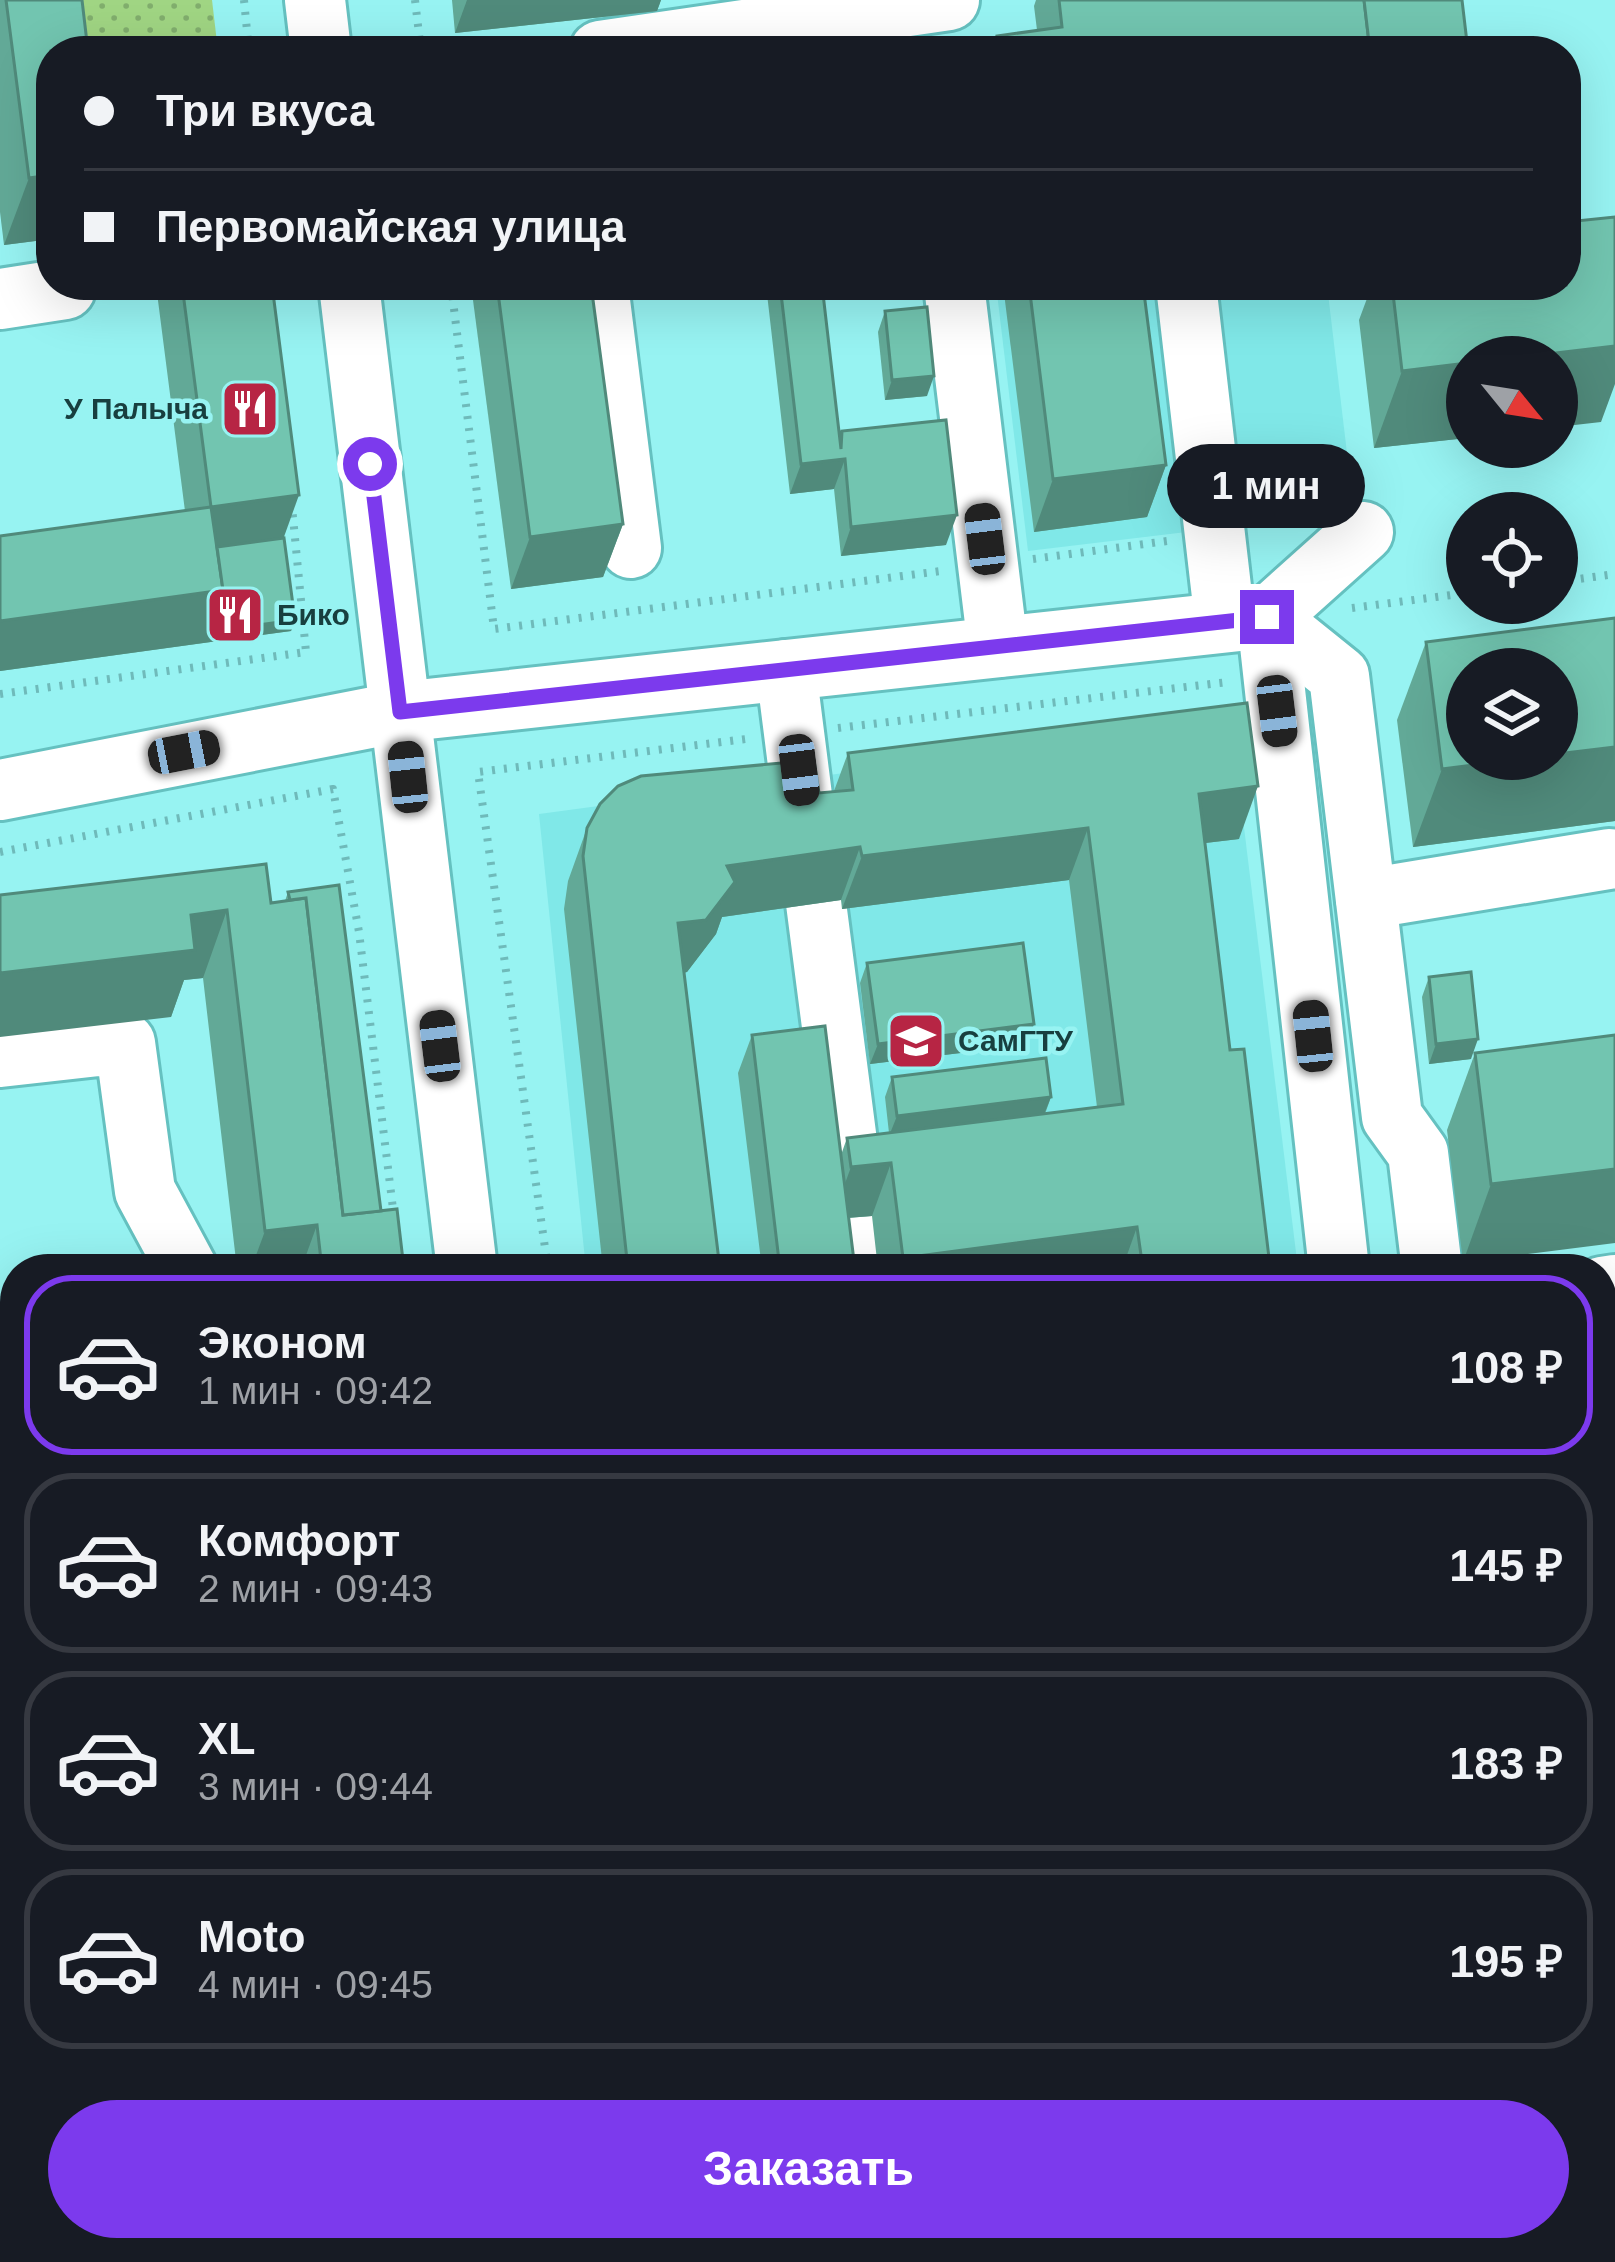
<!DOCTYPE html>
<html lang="ru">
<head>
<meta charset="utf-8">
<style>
  :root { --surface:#171b24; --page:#242831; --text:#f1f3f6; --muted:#9ea1a6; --line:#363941; --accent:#7c3aed }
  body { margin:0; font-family:Arial,sans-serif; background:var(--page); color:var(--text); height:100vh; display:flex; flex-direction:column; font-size:45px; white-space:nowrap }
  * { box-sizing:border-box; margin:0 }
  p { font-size:39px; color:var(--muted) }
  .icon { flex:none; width:66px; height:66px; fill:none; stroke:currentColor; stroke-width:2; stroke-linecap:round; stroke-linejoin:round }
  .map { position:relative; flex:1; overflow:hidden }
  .details { position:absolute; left:0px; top:1254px; width:1617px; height:1008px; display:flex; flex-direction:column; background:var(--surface); border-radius:48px 48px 0 0; box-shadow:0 12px 48px #0002 }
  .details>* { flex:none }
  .top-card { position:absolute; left:36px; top:36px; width:1545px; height:264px; border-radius:48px; box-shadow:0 12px 48px #0002; display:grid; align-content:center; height:264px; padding:0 48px; background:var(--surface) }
  .needle { width:78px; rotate:120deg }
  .tools { position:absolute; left:1446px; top:336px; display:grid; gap:24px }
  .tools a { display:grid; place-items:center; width:132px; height:132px; border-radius:50%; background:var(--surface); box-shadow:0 12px 48px #0002; font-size:60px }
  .end { position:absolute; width:54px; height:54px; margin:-27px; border:15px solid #7c3aed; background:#fff; box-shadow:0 0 0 6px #fff }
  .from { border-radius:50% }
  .bubble { position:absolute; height:84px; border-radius:42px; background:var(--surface); box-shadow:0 12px 48px #0002; font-size:39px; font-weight:600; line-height:84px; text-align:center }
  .car { position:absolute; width:36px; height:72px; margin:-36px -18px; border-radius:15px; box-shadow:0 0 9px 3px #0007; background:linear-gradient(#222 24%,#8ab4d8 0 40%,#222 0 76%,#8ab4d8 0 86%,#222 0) }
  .top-card b { display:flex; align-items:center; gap:42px; height:114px; font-size:45px }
  .top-card b+b { border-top:3px solid var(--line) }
  .top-card i { width:30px; height:30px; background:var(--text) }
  ul { padding:21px 0 0; list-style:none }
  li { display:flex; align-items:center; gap:36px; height:180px; margin:0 24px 18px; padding:0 24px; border:6px solid var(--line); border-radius:48px }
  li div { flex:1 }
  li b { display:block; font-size:45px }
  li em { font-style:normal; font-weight:600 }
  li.on { border-color:var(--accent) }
  li>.icon { width:108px; height:108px; stroke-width:1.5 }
  .button { display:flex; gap:24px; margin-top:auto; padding:24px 48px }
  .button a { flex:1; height:138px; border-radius:72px; background:var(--accent); color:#fff; font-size:48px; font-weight:600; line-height:138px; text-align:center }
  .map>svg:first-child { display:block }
  .built { fill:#80e8e8 }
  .park { fill:url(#park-dots) }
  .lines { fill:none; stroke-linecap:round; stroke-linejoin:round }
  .minor-casing { stroke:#65c1c0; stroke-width:66 }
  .path { stroke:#6fbaba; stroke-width:8; stroke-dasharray:3 9; stroke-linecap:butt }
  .minor { stroke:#fff; stroke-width:60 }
  .wall { fill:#62a997 }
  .shaded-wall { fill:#508a7b }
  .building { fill:#72c5b0; stroke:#508a7b; stroke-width:3 }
  .route { stroke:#7c3aed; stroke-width:15 }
  .labels { text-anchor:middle; stroke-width:9; stroke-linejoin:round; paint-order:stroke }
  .poi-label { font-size:30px; font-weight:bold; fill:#183f3f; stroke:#97f3f2; text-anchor:start }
</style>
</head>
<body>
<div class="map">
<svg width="1615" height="2262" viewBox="0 0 1615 2262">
  <defs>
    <pattern id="park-dots" width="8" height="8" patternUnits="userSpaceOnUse" patternTransform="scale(3)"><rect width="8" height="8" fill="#a0d583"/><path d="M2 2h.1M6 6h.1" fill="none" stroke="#81ae6d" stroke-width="1.8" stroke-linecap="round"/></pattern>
  </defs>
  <rect width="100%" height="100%" fill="#97f3f2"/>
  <g class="built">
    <polygon points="996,285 1327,285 1354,512 1028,551"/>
    <polygon points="1231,721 1298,1269 586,1269 539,814"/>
  </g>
  <polygon class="park" points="74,0 212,0 218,51 80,51"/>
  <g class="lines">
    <defs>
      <g id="minor">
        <polyline points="315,0 321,51"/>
        <polyline points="600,51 949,0"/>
        <polyline points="349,285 467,1269"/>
        <polyline points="598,285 631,548"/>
        <polyline points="954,285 998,647"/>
        <polyline points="1186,285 1225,622"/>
        <polyline points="0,299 65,289"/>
        <polyline points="1267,618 1339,676 1392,1117 1418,1153 1432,1269"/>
        <polyline points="1267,618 1339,1269"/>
        <polyline points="1267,618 1363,532"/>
        <polyline points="786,670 808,843"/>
        <polyline points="0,790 400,712 1267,618"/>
        <polyline points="1366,899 1609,859"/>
        <polyline points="816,903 853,1188"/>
        <polyline points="0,1057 125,1043 145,1191 187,1269"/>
        <polyline points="857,1217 864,1269"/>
        <polyline points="1602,1287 1615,1285"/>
        <polyline points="1602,1650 1615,1648"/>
        <polyline points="1602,2157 1615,2154"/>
        <polyline points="584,2247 585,2262"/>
        <polyline points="984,2262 1076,2247"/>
      </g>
    </defs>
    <use href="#minor" class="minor-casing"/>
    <g class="path">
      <polyline points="244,0 249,51"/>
      <polyline points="415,0 421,51"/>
      <polyline points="451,285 494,629 941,571"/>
      <polyline points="1033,559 1167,541"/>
      <polyline points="1557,582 1615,574"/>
      <polyline points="1352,608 1467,593"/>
      <polyline points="0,694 306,652 292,507"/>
      <polyline points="838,728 1228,682"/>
      <polyline points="0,852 333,789 359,932 394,1217"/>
      <polyline points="548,1269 478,772 746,739"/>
      <polyline points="511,2247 513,2262"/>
      <polyline points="669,2247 671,2259"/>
      <polyline points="633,2260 754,2247"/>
      <polyline points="1326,2262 1404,2247"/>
    </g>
    <use href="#minor" class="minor"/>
  </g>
  <g class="wall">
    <polygon points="0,0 82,0 51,239 4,245 0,212"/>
    <polygon points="452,0 661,0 657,11 455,33"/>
    <polygon points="1036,0 1462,0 1468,51 992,51 997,36 1037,30 1034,6"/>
    <polygon points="156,285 272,285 284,538 295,620 291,631 0,671 0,536 185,511"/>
    <polygon points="471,285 591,285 623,524 603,577 511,589"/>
    <polygon points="766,285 822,285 840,436 842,431 946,545 841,556 834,489 790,494"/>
    <polygon points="1003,285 1143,285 1166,465 1147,517 1034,532"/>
    <polygon points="1372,285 1566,285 1601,422 1467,357 1467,438 1374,448 1359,320"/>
    <polygon points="885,311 927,396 885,400 878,332"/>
    <polygon points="1615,618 1615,821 1413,847 1397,720 1426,642"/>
    <polygon points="848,753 1239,839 1205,843 1230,1050 1270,1266 1269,1269 878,1269 872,1216 848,1218 855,1269 762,1269 738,1073 752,1035 841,1155 847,1138 889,1133 885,1097 892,1077 1051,1097 1045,1114 1097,1107 1069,880 842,909 841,900 722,917 716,934 687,972 684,973 720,1269 603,1269 564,909 568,881 587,828 834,791"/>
    <polygon points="288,892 381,1211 404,1269 237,1269 203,978 184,980 171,1017 0,895 271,903 285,901"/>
    <polygon points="867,963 1027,1045 870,1064 860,983"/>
    <polygon points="1429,977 1471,1059 1429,1064 1422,997"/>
    <polygon points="1615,1035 1463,1262 1447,1130 1475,1053"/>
    <polygon points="15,1485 15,1702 0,1616 0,1488"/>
    <polygon points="15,1716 15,2086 13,2086 0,1965 0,1718"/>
    <polygon points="64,2247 497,2247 492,2262 66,2262"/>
    <polygon points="1433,2247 1559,2247 1561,2262 1427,2262"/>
    <polygon points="1569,2247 1602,2247 1615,2262 1572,2262"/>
  </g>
  <g class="shaded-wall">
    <polygon points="467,0 661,0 657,11 455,33"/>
    <polygon points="51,175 51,239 4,245 29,178"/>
    <polygon points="1615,346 1615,384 1601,422 1557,427 1557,357 1521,357"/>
    <polygon points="1467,363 1467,438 1374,448 1402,371"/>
    <polygon points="934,376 927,396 885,400 892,380"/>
    <polygon points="845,459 834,489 790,494 801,464"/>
    <polygon points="1166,465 1147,517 1034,532 1053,479"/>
    <polygon points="299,495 280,548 197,559 211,507"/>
    <polygon points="957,515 946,545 841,556 851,527"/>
    <polygon points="623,524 603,577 511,589 530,537"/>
    <polygon points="223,590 295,620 291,631 0,671 0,621"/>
    <polygon points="1615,747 1615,821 1413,847 1442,769 1521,759 1557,759 1557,754"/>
    <polygon points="1258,786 1239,839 1180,846 1199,794"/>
    <polygon points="1088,828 1069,880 842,909 862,856"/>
    <polygon points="860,847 841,900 722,917 716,934 687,972 659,976 678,923 727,866"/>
    <polygon points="227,910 203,978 184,980 171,1017 0,1037 0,973 191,915"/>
    <polygon points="1034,1024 1027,1045 870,1064 878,1044"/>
    <polygon points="1478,1039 1471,1059 1429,1064 1436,1044"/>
    <polygon points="1051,1097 1043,1117 889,1136 897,1116"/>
    <polygon points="891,1163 872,1216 832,1219 851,1167"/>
    <polygon points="1615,1169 1615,1243 1463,1262 1491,1184"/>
    <polygon points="317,1225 301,1269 251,1269 265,1231"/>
    <polygon points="1137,1227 1122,1269 899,1269 903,1258"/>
    <polygon points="1615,1558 1615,1632 1602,1634 1602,1560"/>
    <polygon points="15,1886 15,1908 0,1949 0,1888"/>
    <polygon points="139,2247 238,2247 232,2262 93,2262 97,2252"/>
    <polygon points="243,2247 497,2247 492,2262 238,2262"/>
  </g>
  <g class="building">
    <polygon points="6,0 82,0 88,51 51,51 51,175 29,178"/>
    <polygon points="1059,0 1364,0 1370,51 999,51 997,36 1062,27"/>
    <polygon points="1364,0 1462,0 1468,51 1370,51"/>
    <polygon points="1615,217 1615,346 1521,357 1467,357 1467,363 1402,371 1392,285 1566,285 1566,222"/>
    <polygon points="182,285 272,285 299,495 211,507"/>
    <polygon points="497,285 591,285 623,524 530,537"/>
    <polygon points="780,285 822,285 841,449 842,431 946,420 957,515 851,527 845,459 801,464"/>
    <polygon points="1029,285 1143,285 1166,465 1053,479"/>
    <polygon points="927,307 934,376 892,380 885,311"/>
    <polygon points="211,507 223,590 0,621 0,536"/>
    <polygon points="284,538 295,620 207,632 223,590 217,547"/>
    <polygon points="1615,618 1615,747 1557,754 1557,669 1467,669 1467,759 1521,759 1442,769 1426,642"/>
    <polygon points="1247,703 1258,786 1199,794 1230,1050 1244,1049 1270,1266 1257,1269 1143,1269 1137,1227 903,1258 891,1163 851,1167 847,1138 1123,1104 1088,828 862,856 860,847 727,866 735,882 706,920 678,923 720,1269 628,1269 583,856 587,828 600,804 618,786 641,776 814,760 819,793 853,790 848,753"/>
    <polygon points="266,864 271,903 306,898 343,1215 397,1209 404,1269 322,1269 317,1225 265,1231 227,910 191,915 195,950 0,973 0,895"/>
    <polygon points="339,885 381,1211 343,1215 306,898 290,900 288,892"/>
    <polygon points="1023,943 1034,1024 878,1044 867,963"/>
    <polygon points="1471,972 1478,1039 1436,1044 1429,977"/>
    <polygon points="825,1026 855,1269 780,1269 752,1035"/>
    <polygon points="1615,1035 1615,1169 1491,1184 1475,1053"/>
    <polygon points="1046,1058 1051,1097 897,1116 892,1077"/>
    <polygon points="1615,1420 1615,1558 1602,1560 1602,1422"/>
    <polygon points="15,1485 15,1639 0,1554 0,1488"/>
    <polygon points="15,1716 15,1886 0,1888 0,1718"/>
    <polygon points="1615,2186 1615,2262 1592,2262 1589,2247 1602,2247 1602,2188"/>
    <polygon points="97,2247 139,2247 97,2252"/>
    <polygon points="1436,2247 1559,2247 1561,2262 1438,2262"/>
  </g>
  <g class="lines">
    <polyline class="route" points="370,464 400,712 1267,617"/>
  </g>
  <defs>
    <symbol id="restaurant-square" viewBox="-11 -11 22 22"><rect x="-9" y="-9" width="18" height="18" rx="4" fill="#b72544" stroke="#97f3f2"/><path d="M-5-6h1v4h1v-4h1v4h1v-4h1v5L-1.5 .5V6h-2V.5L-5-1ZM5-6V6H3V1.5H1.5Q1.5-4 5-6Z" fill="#fff"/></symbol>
    <symbol id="university-square" viewBox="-11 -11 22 22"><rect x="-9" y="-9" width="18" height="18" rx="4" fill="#b72544" stroke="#97f3f2"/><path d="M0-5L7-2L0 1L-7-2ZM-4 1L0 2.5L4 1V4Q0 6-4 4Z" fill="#fff"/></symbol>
  </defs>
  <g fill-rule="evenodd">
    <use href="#restaurant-square" x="217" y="376" width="66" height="66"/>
    <use href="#restaurant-square" x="202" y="582" width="66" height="66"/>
    <use href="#university-square" x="883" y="1008" width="66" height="66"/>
  </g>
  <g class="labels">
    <g class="poi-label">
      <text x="208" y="419" text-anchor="end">У Палыча</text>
      <text x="277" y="625">Бико</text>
      <text x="958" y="1051">СамГТУ</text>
    </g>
  </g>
</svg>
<div class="tools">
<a><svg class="needle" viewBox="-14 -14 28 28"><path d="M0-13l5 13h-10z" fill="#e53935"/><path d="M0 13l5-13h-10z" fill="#9ea1a6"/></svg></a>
<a><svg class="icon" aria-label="locate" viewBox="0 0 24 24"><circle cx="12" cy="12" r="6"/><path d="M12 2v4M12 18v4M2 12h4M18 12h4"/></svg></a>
<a><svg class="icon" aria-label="layers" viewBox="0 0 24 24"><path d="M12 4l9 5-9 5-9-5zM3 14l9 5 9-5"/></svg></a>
</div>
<i class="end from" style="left:370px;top:464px"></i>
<i class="end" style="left:1267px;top:617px"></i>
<div class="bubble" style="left:1167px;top:444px;width:198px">1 мин</div>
<i class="car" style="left:985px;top:539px;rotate:353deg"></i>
<i class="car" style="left:1277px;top:711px;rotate:173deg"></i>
<i class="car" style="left:184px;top:752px;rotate:79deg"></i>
<i class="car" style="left:799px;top:770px;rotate:173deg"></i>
<i class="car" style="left:408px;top:777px;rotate:354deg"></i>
<i class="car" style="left:1313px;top:1036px;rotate:354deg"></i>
<i class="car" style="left:440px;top:1046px;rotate:353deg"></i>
<div class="top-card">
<b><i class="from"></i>Три вкуса</b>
<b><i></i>Первомайская улица</b>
</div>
<section class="details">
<ul>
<li class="on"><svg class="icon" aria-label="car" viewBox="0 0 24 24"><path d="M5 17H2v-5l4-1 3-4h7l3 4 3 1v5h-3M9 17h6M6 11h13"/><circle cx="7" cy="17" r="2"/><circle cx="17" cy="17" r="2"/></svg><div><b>Эконом</b><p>1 мин · 09:42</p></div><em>108 ₽</em></li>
<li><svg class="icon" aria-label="car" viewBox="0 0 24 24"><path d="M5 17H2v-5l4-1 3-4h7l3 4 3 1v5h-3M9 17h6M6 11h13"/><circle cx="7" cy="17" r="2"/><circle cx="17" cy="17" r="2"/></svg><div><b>Комфорт</b><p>2 мин · 09:43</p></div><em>145 ₽</em></li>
<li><svg class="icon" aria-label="car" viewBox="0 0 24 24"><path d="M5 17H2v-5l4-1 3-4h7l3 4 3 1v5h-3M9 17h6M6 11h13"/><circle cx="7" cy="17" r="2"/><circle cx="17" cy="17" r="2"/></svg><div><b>XL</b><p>3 мин · 09:44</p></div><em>183 ₽</em></li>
<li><svg class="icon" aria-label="car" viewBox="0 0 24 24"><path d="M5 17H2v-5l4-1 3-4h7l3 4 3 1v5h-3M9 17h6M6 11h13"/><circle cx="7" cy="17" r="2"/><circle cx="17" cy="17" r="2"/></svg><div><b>Moto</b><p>4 мин · 09:45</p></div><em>195 ₽</em></li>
</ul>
<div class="button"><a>Заказать</a></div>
</section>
</div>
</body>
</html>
